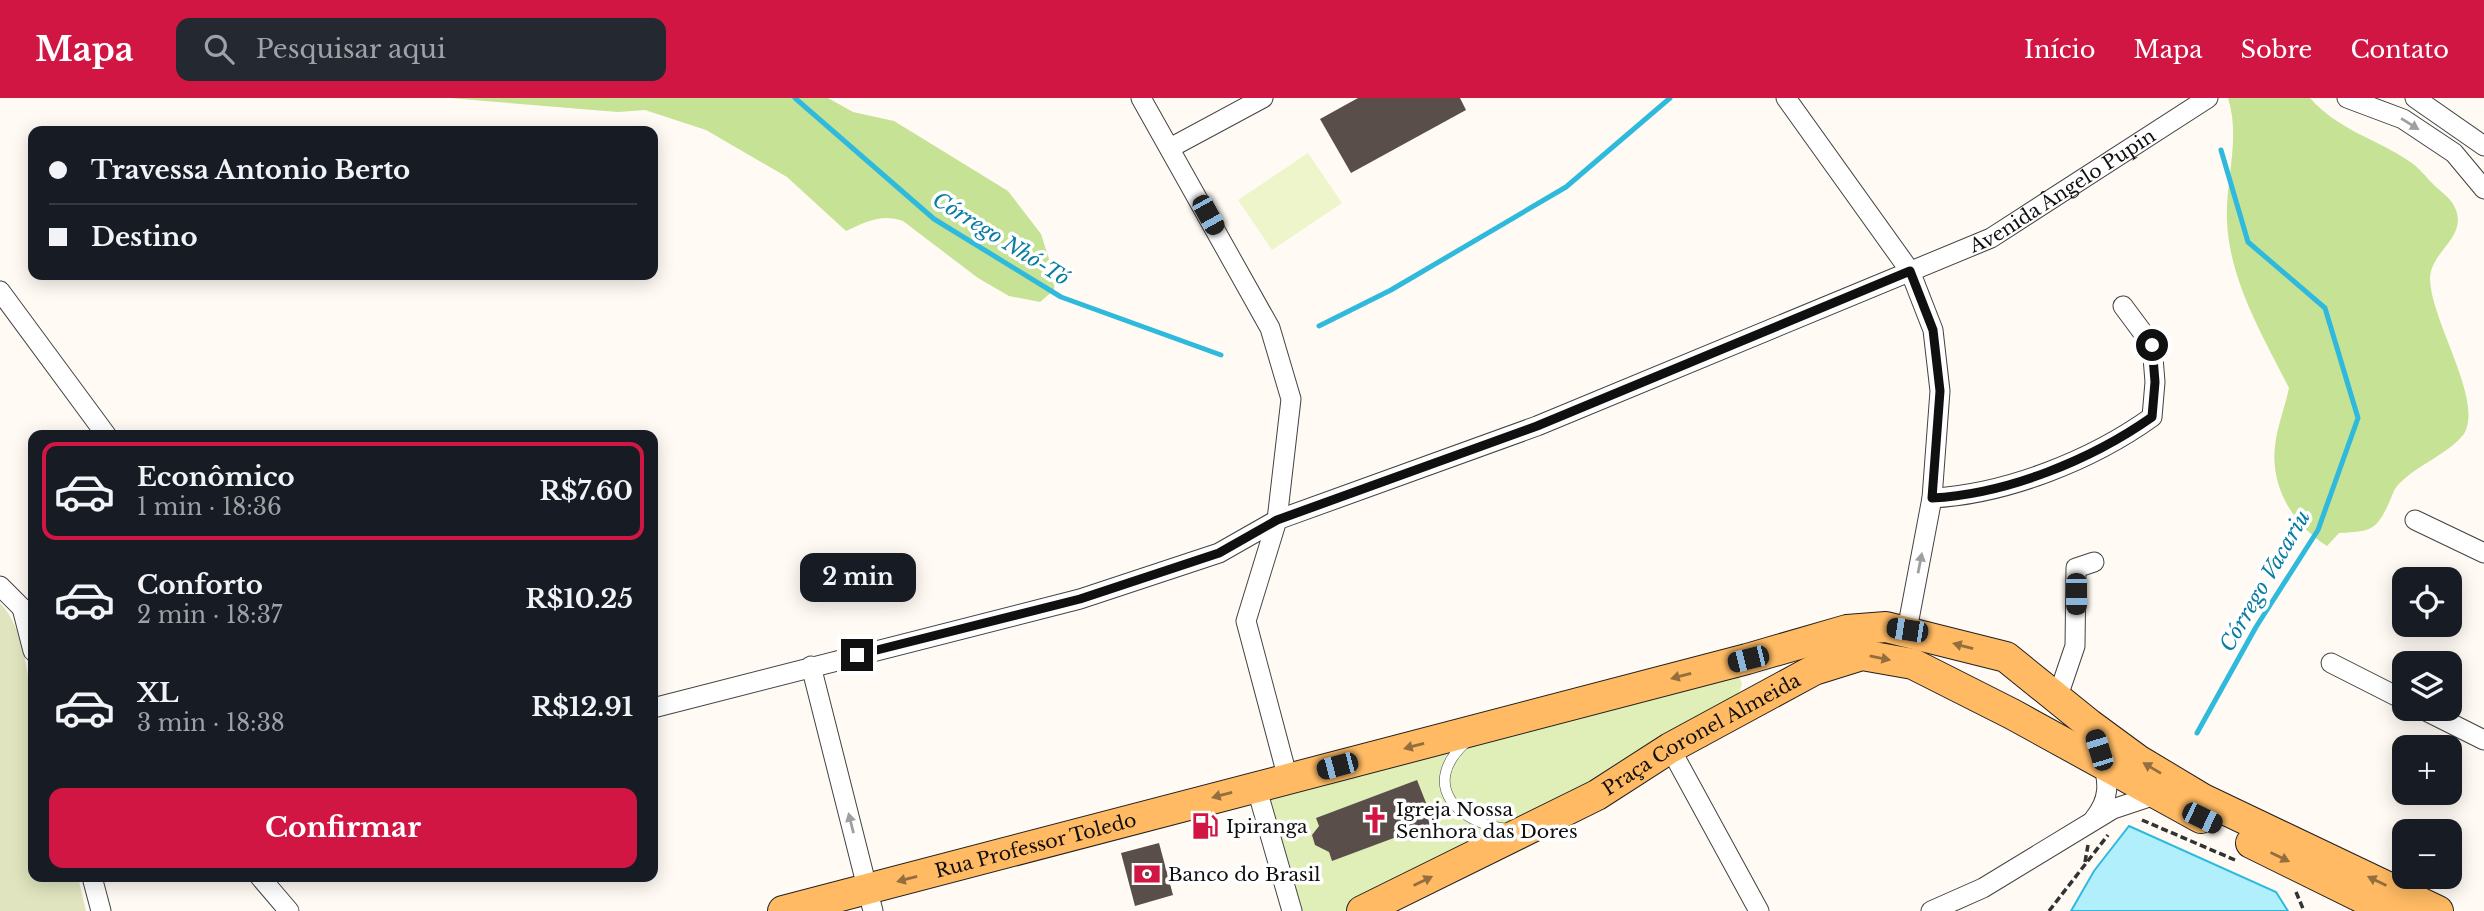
<!DOCTYPE html>
<html lang="pt">
<head>
<meta charset="utf-8">
<style>
  :root { --surface:#171b24; --page:#242831; --text:#f1f3f6; --muted:#9ea1a6; --line:#363941; --accent:#d11644 }
  body { margin:0; font-family:"Libre Baskerville",serif; background:var(--page); color:var(--text); height:100vh; display:flex; flex-direction:column; font-size:26px; white-space:nowrap }
  * { box-sizing:border-box; margin:0 }
  p { font-size:23px; color:var(--muted) }
  .icon { flex:none; width:38px; height:38px; fill:none; stroke:currentColor; stroke-width:2; stroke-linecap:round; stroke-linejoin:round }
  .map { position:relative; flex:1; overflow:hidden }
  .side { position:absolute; left:28px; top:332px; width:630px; height:452px; display:flex; flex-direction:column; background:var(--surface); border-radius:14px; box-shadow:0 4px 18px #0003 }
  .side>* { flex:none }
  .guide { position:absolute; left:28px; top:28px; width:630px; height:154px; border-radius:14px; box-shadow:0 4px 18px #0003; display:grid; align-content:center; height:154px; padding:0 21px; background:var(--surface) }
  .tools { position:absolute; left:2392px; top:469px; display:grid; gap:14px }
  .tools a { display:grid; place-items:center; width:70px; height:70px; border-radius:14px; background:var(--surface); box-shadow:0 4px 18px #0003; font-size:35px }
  .end { position:absolute; width:32px; height:32px; margin:-16px; border:9px solid #101010; background:#fff; box-shadow:0 0 0 4px #fff }
  .from { border-radius:50% }
  .bubble { position:absolute; height:49px; border-radius:14px; background:var(--surface); box-shadow:0 4px 18px #0003; font-size:23px; font-weight:700; line-height:49px; text-align:center }
  .car { position:absolute; width:21px; height:42px; margin:-21px -10px; border-radius:9px; box-shadow:0 0 5px 2px #0007; background:linear-gradient(#222 24%,#8ab4d8 0 40%,#222 0 76%,#8ab4d8 0 86%,#222 0) }
  .guide b { display:flex; align-items:center; gap:24px; height:66px; font-size:26px }
  .guide b+b { border-top:2px solid var(--line) }
  .guide i { width:18px; height:18px; background:var(--text) }
  ul { padding:12px 0 0; list-style:none }
  li { display:flex; align-items:center; gap:21px; height:98px; margin:0 14px 10px; padding:0 7px; border:4px solid transparent; border-radius:14px }
  li div { flex:1 }
  li b { display:block; font-size:26px }
  li em { font-style:normal; font-weight:700 }
  li.on { border-color:var(--accent) }
  li>.icon { width:63px; height:63px; stroke-width:1.5 }
  .button { display:flex; gap:14px; margin-top:auto; padding:14px 21px }
  .button a { flex:1; height:80px; border-radius:14px; background:var(--accent); color:#fff; font-size:28px; font-weight:700; line-height:80px; text-align:center }
  header { display:flex; align-items:center; gap:42px; box-sizing:border-box; height:98px; padding:0 35px; background:var(--accent); color:#fff }
  header strong { font-size:33px }
  nav { display:flex; gap:38px; margin-inline-start:auto; font-size:24px }
  .search { width:490px; height:63px; background:var(--page); display:flex; align-items:center; gap:18px; box-sizing:border-box; padding:0 24px; border-radius:14px; color:var(--muted); font-size:26px }
  .map>svg:first-child { display:block }
  .green { fill:#dfefb7 }
  .forest { fill:#c6e294 }
  .cemetery { fill:#e0e5bf }
  .pitch { fill:#eff5ca }
  .water { fill:#b1effd; stroke:#2fbadd; stroke-width:2 }
  .lines { fill:none; stroke-linecap:round; stroke-linejoin:round }
  .stream { stroke:#2fbadd; stroke-width:5 }
  .building { fill:#5a4e4b }
  .lane-casing { stroke:#434343; stroke-width:11 }
  .street-casing { stroke:#434343; stroke-width:21 }
  .primary-casing { stroke:#212121; stroke-width:32 }
  .path { stroke:#323232; stroke-width:3.5; stroke-dasharray:7 3.5; stroke-linecap:butt }
  .lane { stroke:#fff; stroke-width:10 }
  .street { stroke:#fff; stroke-width:19 }
  .primary { stroke:#ffba63; stroke-width:30 }
  .oneway { fill:#9f9f9f }
  .oneway2 { fill:#936e3e }
  .route { stroke:#101010; stroke-width:9 }
  .labels { text-anchor:middle; stroke-width:7; stroke-linejoin:round; paint-order:stroke }
  .street-label { font-size:19px; fill:#101010; stroke:#fff }
  .poi-label { font-size:19px; fill:#101010; stroke:#fff; text-anchor:start }
  .water-label { font-size:21px; font-style:italic; fill:#0a7da2; stroke:#fff }
</style>
</head>
<body>
<header>
<strong>Mapa</strong>
<div class="search"><svg class="icon" aria-label="search" viewBox="0 0 24 24"><circle cx="10" cy="10" r="6"/><path d="M15 15l6 6"/></svg>Pesquisar aqui</div>
<nav><a>Início</a><a>Mapa</a><a>Sobre</a><a>Contato</a></nav>
</header>
<div class="map">
<svg width="2484" height="813" viewBox="0 0 2484 813">
  <rect width="100%" height="100%" fill="#fffaf3"/>
  <polygon class="green" points="1737,573 1742,586 1737,601 1655,655 1351,813 1297,813 1261,691"/>
  <g class="forest">
    <path d="M449 0H828L853 14 894 23 1008 93 1041 136 1055 180 1054 192 1040 204 1009 198 978 180 903 123C882 115 865 124 846 133L787 79 706 32 645 12 618 14Z"/>
    <path d="M2228 0H2310C2339 33 2378 41 2412 65 2420 71 2427 80 2434 87 2440 93 2449 99 2453 106 2472 138 2430 152 2430 181 2431 224 2484 302 2464 336 2446 358 2416 367 2397 388 2393 393 2391 401 2388 407 2375 435 2368 433 2339 435L2327 448C2294 427 2270 390 2275 348 2277 329 2285 309 2289 290 2263 238 2230 184 2227 124 2225 82 2241 41 2228 0Z"/>
  </g>
  <path class="cemetery" d="M0 505C45 549 33 715 33 779H78L86 813H0Z"/>
  <polygon class="pitch" points="1308,55 1342,105 1272,152 1238,102"/>
  <polygon class="water" points="2129,728 2276,794 2288,813 2071,813 2094,773"/>
  <g class="lines">
    <g class="stream">
      <polyline points="795,0 934,121 1061,199 1221,257"/>
      <polyline points="1319,228 1391,192 1566,89 1670,0"/>
      <polyline points="2197,635 2256,529 2318,432 2358,320 2325,210 2248,144 2221,52"/>
    </g>
  </g>
  <g class="building">
    <polygon points="1358,0 1460,0 1466,12 1351,75 1320,21"/>
    <polygon points="1417,682 1434,725 1332,763 1329,754 1315,747 1312,737 1319,728 1316,720"/>
    <polygon points="1159,745 1173,797 1135,808 1121,755"/>
  </g>
  <g class="lines">
    <defs>
      <path id="lane" d="M1465 645C1419 688 1459 726 1508 731"/>
      <g id="street">
        <polyline points="1141,0 1270,230 1291,301 1277,422 1246,523 1288,681"/>
        <polyline points="1786,0 1910,173 1933,232 1940,293 1932,400 1907,532"/>
        <polyline points="2347,0 2403,21 2454,55 2484,91"/>
        <polyline points="2415,0 2484,48"/>
        <polyline points="1170,50 1263,0"/>
        <polyline points="0,193 107,338"/>
        <path d="M1932 400C2007 396 2092 362 2152 319L2155 284 2152 247 2123 208"/>
        <polyline points="2415,422 2484,455"/>
        <polyline points="0,488 33,521"/>
        <polyline points="22,510 33,553"/>
        <polyline points="2331,565 2404,602"/>
        <polyline points="811,568 873,813"/>
        <polyline points="2057,601 2075,548 2076,470 2094,464"/>
        <path id="s1" d="M653 610 1080 501 1219 455 1277 422 1537 328 1991 140 2208 0"/>
        <polyline points="2422,611 2484,642"/>
        <polyline points="1670,650 1759,813"/>
        <polyline points="1256,688 1292,813"/>
        <path d="M2094 721C2110 701 2109 685 2102 661"/>
        <polyline points="92,779 101,813"/>
        <polyline points="260,779 289,813"/>
        <polyline points="1931,813 1983,790 2113,711 2155,697"/>
      </g>
      <g id="primary">
        <polyline points="2251,745 2389,813"/>
        <path id="s2" d="M783 813 1747 561 1847 532 1886 529 2006 559 2089 626 2138 662 2203 701 2438 813"/>
        <path id="s3" d="M1362 813 1597 697 1670 650 1814 572 1862 557 1913 566 2012 616 2201 720"/>
      </g>
    </defs>
    <use href="#lane" class="lane-casing"/>
    <use href="#street" class="street-casing"/>
    <use href="#primary" class="primary-casing"/>
    <g class="path">
      <polyline points="2142,722 2235,762"/>
      <polyline points="2085,764 2088,747"/>
      <polyline points="2296,794 2304,813"/>
      <polyline points="2049,813 2108,737"/>
    </g>
    <use href="#lane" class="lane"/>
    <use href="#street" class="street"/>
    <use href="#primary" class="primary"/>
  </g>
  <defs><path id="oneway-solid" d="M-6-.8H1V-3.2L6.5 0L1 3.2V.8H-6Z" transform="scale(1.75)"/></defs>
  <g class="oneway">
    <use href="#oneway-solid" transform="translate(2410 26) rotate(32)"/>
    <use href="#oneway-solid" transform="translate(1920 465) rotate(-79)"/>
    <use href="#oneway-solid" transform="translate(851 725) rotate(-104)"/>
  </g>
  <g class="oneway2">
    <use href="#oneway-solid" transform="translate(1963 548) rotate(-165)"/>
    <use href="#oneway-solid" transform="translate(1880 560) rotate(11)"/>
    <use href="#oneway-solid" transform="translate(1681 578) rotate(165)"/>
    <use href="#oneway-solid" transform="translate(1414 648) rotate(165)"/>
    <use href="#oneway-solid" transform="translate(2152 670) rotate(-149)"/>
    <use href="#oneway-solid" transform="translate(1222 697) rotate(165)"/>
    <use href="#oneway-solid" transform="translate(2280 759) rotate(26)"/>
    <use href="#oneway-solid" transform="translate(907 781) rotate(165)"/>
    <use href="#oneway-solid" transform="translate(1423 783) rotate(-26)"/>
    <use href="#oneway-solid" transform="translate(2377 783) rotate(-154)"/>
  </g>
  <g class="lines">
    <path class="route" d="M857 557 1080 501 1219 455 1277 422 1537 328 1910 173 1933 232 1940 293 1932 400C2007 396 2091 362 2152 319L2155 284 2152 247"/>
  </g>
  <defs>
    <symbol id="church-bare" viewBox="-9 -9 18 18"><path d="M-1.2-6h2.4v3.5h3.3v2.4h-3.3V6h-2.4V-.1h-3.3v-2.4h3.3Z" fill="#d11644" stroke="#fff" stroke-width="2.5" paint-order="stroke"/></symbol>
    <symbol id="fuel-bare" viewBox="-9 -9 18 18"><path d="M-5.5-6h7V0h2V4h1.3V-2.5L3-4.5l.8-.8L6-3V5H2.5V1h-1V6h-7ZM-4.2-4.7v3.2H.2V-4.7Z" fill="#d11644" stroke="#fff" stroke-width="2.5" paint-order="stroke"/></symbol>
    <symbol id="bank-bare" viewBox="-9 -9 18 18"><path d="M-6-4H6V4H-6ZM0-2.3a2.3 2.3 0 1 0 0 4.6a2.3 2.3 0 1 0 0-4.6Z" fill="#d11644" stroke="#fff" stroke-width="2.5" paint-order="stroke"/></symbol>
  </defs>
  <g fill-rule="evenodd">
    <use href="#church-bare" x="1356" y="703" width="38" height="38"/>
    <use href="#fuel-bare" x="1186" y="709" width="38" height="38"/>
    <use href="#bank-bare" x="1128" y="757" width="38" height="38"/>
  </g>
  <g class="labels">
    <g class="street-label">
      <text dy="7" stroke="none"><textPath href="#s1" startOffset="1507">Avenida Ângelo Pupin</textPath></text>
      <text dy="7" stroke="none"><textPath href="#s3" startOffset="383">Praça Coronel Almeida</textPath></text>
      <text dy="7" stroke="none"><textPath href="#s2" startOffset="261">Rua Professor Toledo</textPath></text>
    </g>
    <g class="poi-label">
      <text x="1396" y="718">Igreja Nossa<tspan x="1396" dy="22">Senhora das Dores</tspan></text>
      <text x="1226" y="735">Ipiranga</text>
      <text x="1168" y="783">Banco do Brasil</text>
    </g>
    <g class="water-label">
      <text transform="translate(1001 141) rotate(32)" y="7">Córrego Nhó-Tó</text>
      <text transform="translate(2265 483) rotate(-60)" y="7">Córrego Vacariu</text>
    </g>
  </g>
</svg>
<div class="tools">
<a><svg class="icon" aria-label="locate" viewBox="0 0 24 24"><circle cx="12" cy="12" r="6"/><path d="M12 2v4M12 18v4M2 12h4M18 12h4"/></svg></a>
<a><svg class="icon" aria-label="layers" viewBox="0 0 24 24"><path d="M12 4l9 5-9 5-9-5zM3 14l9 5 9-5"/></svg></a>
<a>+</a>
<a>−</a>
</div>
<i class="end from" style="left:2152px;top:247px"></i>
<i class="end" style="left:857px;top:557px"></i>
<div class="bubble" style="left:800px;top:455px;width:116px">2 min</div>
<i class="car" style="left:1208px;top:117px;rotate:151deg"></i>
<i class="car" style="left:2076px;top:496px;rotate:180deg"></i>
<i class="car" style="left:1907px;top:532px;rotate:279deg"></i>
<i class="car" style="left:1748px;top:561px;rotate:256deg"></i>
<i class="car" style="left:2099px;top:652px;rotate:343deg"></i>
<i class="car" style="left:1337px;top:668px;rotate:255deg"></i>
<i class="car" style="left:2202px;top:720px;rotate:116deg"></i>
<div class="guide">
<b><i class="from"></i>Travessa Antonio Berto</b>
<b><i></i>Destino</b>
</div>
<section class="side">
<ul>
<li class="on"><svg class="icon" aria-label="car" viewBox="0 0 24 24"><path d="M5 17H2v-5l4-1 3-4h7l3 4 3 1v5h-3M9 17h6M6 11h13"/><circle cx="7" cy="17" r="2"/><circle cx="17" cy="17" r="2"/></svg><div><b>Econômico</b><p>1 min · 18:36</p></div><em>R$7.60</em></li>
<li><svg class="icon" aria-label="car" viewBox="0 0 24 24"><path d="M5 17H2v-5l4-1 3-4h7l3 4 3 1v5h-3M9 17h6M6 11h13"/><circle cx="7" cy="17" r="2"/><circle cx="17" cy="17" r="2"/></svg><div><b>Conforto</b><p>2 min · 18:37</p></div><em>R$10.25</em></li>
<li><svg class="icon" aria-label="car" viewBox="0 0 24 24"><path d="M5 17H2v-5l4-1 3-4h7l3 4 3 1v5h-3M9 17h6M6 11h13"/><circle cx="7" cy="17" r="2"/><circle cx="17" cy="17" r="2"/></svg><div><b>XL</b><p>3 min · 18:38</p></div><em>R$12.91</em></li>
</ul>
<div class="button"><a>Confirmar</a></div>
</section>
</div>
</body>
</html>
